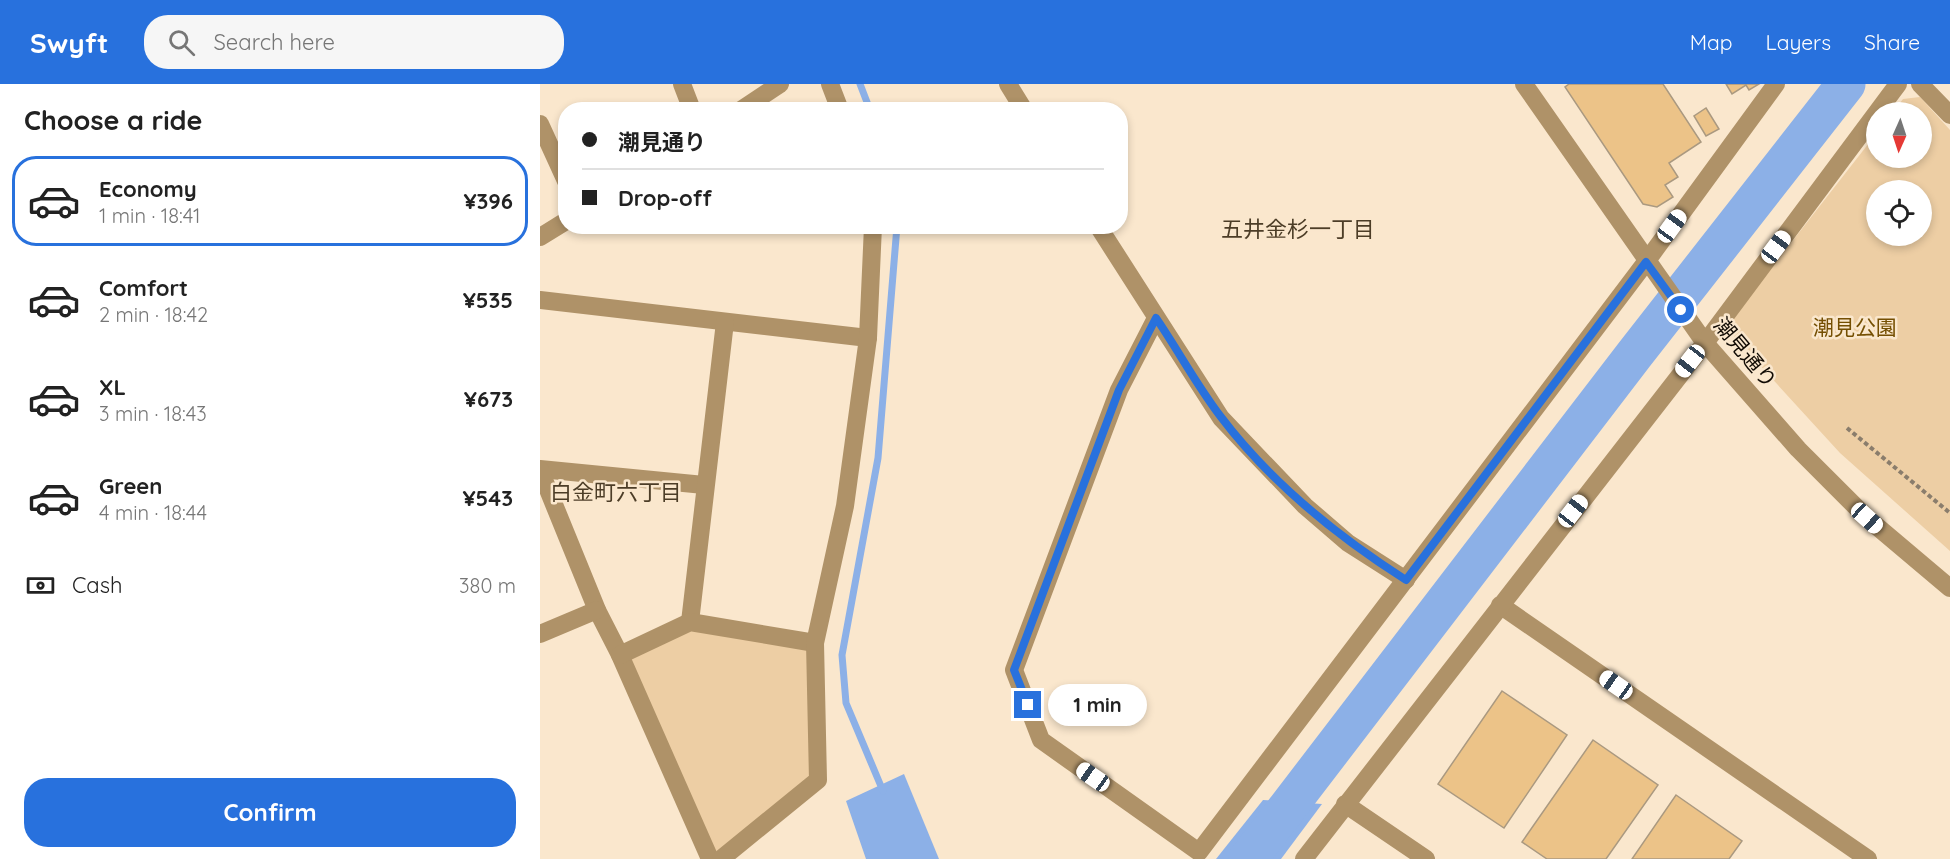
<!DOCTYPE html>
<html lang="en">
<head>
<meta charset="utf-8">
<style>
  :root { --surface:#fff; --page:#f6f6f6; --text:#222; --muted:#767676; --line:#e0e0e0; --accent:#2871dd }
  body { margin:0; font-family:Quicksand,"Noto Sans JP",sans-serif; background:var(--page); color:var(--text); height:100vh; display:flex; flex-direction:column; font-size:22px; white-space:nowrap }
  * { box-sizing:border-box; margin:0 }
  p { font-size:20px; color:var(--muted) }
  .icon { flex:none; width:33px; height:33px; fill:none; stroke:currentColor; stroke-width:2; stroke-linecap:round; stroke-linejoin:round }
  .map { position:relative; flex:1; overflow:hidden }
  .details { display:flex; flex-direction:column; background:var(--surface); width:540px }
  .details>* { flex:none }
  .guide { position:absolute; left:18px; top:18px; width:570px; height:132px; border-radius:24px; box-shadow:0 3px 9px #0003; display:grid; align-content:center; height:132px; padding:0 24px; background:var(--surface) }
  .needle { width:39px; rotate:183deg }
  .tools { position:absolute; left:1326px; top:18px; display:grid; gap:12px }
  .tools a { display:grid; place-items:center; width:66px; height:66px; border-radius:50%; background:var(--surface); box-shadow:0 3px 9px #0003; font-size:30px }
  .end { position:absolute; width:27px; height:27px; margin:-14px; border:8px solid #2871dd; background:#fff; box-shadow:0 0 0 3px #fff }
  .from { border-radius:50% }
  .bubble { position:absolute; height:42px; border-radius:21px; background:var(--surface); box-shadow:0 3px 9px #0003; font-size:20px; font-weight:700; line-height:42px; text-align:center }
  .car { position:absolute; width:18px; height:36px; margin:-18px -9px; border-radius:8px; box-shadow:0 0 4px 2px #0007; background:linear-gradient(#fff 24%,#345 0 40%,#fff 0 76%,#345 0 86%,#fff 0) }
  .guide b { display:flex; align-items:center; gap:21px; height:57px; font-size:22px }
  .guide b+b { border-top:2px solid var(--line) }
  .guide i { width:15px; height:15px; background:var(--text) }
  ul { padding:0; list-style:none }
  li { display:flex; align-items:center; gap:18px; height:90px; margin:0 12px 9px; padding:0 12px; border:3px solid transparent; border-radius:24px }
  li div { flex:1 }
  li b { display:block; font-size:22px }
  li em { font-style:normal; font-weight:700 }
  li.current { border-color:var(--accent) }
  li>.icon { width:54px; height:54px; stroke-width:1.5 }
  h2 { padding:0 24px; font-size:27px; line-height:72px }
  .pay { display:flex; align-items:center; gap:15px; height:66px; padding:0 24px; font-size:22px }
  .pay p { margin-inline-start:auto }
  .button { display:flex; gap:12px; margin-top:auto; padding:12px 24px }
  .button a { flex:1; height:69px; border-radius:24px; background:var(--accent); color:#fff; font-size:24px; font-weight:700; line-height:69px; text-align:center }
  header { display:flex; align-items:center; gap:36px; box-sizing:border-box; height:84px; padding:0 30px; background:var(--accent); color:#fff }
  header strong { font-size:28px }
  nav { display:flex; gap:33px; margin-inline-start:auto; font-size:21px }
  .search { width:420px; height:54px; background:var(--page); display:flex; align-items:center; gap:15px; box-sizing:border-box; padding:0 21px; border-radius:24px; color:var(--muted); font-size:22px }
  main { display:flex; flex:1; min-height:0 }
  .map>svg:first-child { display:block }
  .green { fill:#edcea4; fill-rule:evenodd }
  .water { fill:#8cb0e7 }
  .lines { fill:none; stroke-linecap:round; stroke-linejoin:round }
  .stream { stroke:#8cb0e7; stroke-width:7 }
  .river { stroke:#8cb0e7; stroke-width:39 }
  .building { fill:#ecc388; stroke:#aa9980; stroke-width:1.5 }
  .path { stroke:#8a7d6c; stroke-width:4; stroke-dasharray:4.5 3; stroke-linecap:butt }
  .minor { stroke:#af9268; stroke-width:18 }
  .route { stroke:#2871dd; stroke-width:8 }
  .labels { text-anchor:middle; stroke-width:5; stroke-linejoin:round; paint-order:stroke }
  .park-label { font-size:21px; fill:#754f02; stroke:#fae7cd }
  .street-label { font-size:21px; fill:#110b04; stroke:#fae7cd }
  .neighbourhood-label { font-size:22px; fill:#4c3d27; stroke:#fae7cd }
</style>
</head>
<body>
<header>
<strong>Swyft</strong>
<div class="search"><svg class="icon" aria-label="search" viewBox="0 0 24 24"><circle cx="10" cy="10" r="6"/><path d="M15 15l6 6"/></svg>Search here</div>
<nav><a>Map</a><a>Layers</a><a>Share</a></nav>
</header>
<main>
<section class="details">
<h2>Choose a ride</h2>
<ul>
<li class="current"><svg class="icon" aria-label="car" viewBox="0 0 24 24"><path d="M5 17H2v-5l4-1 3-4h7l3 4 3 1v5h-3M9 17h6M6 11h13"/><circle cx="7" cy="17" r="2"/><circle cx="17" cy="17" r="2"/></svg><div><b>Economy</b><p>1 min · 18:41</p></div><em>¥396</em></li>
<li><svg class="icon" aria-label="car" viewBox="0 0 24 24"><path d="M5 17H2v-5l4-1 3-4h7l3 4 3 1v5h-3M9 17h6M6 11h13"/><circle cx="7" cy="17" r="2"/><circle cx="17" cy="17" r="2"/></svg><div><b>Comfort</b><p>2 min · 18:42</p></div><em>¥535</em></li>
<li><svg class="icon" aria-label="car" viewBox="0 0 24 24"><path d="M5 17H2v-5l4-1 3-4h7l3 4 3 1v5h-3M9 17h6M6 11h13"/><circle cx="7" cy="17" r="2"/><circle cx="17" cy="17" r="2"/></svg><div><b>XL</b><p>3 min · 18:43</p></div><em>¥673</em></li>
<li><svg class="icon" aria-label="car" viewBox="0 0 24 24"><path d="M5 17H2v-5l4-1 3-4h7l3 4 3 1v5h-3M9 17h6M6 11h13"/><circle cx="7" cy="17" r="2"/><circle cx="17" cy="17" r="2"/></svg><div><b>Green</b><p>4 min · 18:44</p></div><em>¥543</em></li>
</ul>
<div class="pay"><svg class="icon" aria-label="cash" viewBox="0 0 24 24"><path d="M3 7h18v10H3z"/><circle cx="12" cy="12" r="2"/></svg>Cash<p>380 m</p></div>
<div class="button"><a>Confirm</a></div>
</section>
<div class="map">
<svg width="1410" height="775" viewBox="0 0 1410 775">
  <rect width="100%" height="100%" fill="#fae7cd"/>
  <g class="green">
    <path d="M1380 13 1410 46V467L1300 369 1194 253 1190 237 1336 50V74H1382V28H1353L1363 15ZM1336 106H1382V152H1336Z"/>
    <polygon points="150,538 275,559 278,696 170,775 80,571"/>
  </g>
  <g class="water">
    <polygon points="364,690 399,775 326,775 306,717"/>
    <polygon points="723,716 782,720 741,775 676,775"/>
  </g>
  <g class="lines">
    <g class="stream">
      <polyline points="320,0 330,26"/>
      <polyline points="343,707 306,619 302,571 338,374 357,142"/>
    </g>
    <polyline class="river" points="708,775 1094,271 1306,0"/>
  </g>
  <g class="building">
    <polygon points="1029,0 1123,0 1161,58 1129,79 1138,93 1125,101 1133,113 1117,123 1103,120 1025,3"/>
    <polygon points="1186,0 1219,0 1209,6 1206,1 1192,10"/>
    <polygon points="1166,24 1179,45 1166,52 1154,32"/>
    <polygon points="962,607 1027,651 964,744 898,700"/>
    <polygon points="1053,656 1118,701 1066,775 1007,775 982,758"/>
    <polygon points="1136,711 1202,757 1189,775 1092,775"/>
  </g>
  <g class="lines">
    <polyline class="path" points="1307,344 1410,429"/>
    <g class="minor">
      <polyline points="142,0 152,26"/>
      <polyline points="290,0 300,26"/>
      <polyline points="468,0 484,26"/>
      <polyline points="984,0 1165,259 1258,365 1327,434 1410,504"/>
      <polyline points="1380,0 1410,31"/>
      <polyline points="201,26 240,0"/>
      <polyline points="0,40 26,97"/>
      <polyline points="558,142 681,334 765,422 808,459 866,496"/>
      <polyline points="0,153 26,137"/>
      <polyline points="0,216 328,254"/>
      <polyline points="616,234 579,306 474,586 501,656 659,768 1106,178 1236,0"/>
      <polyline points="0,385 164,401"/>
      <polyline points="0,386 57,526 80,571 170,775"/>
      <polyline points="960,521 1328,775"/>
      <polyline points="150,538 185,238"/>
      <polyline points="0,550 57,526"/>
      <polyline points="80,571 150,538 275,559"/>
      <polyline points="805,720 886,775"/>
      <polyline points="181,775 278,696 275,559 305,422 328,254 333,142"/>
      <polyline points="764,775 1165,259 1358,0"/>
    </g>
  </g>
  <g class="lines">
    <path class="route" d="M488 621 474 586 579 306 616 234C638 266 657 302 681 333 731 399 797 452 866 496L1106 178 1141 226"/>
  </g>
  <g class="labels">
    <g class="park-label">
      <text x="1315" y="251">潮見公園</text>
    </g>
    <g class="street-label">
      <text transform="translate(1205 269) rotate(50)" y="7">潮見通り</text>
    </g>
    <g class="neighbourhood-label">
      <text x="758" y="153">五井金杉一丁目</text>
      <text x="76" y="416">白金町六丁目</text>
    </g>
  </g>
</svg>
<div class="tools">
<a><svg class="needle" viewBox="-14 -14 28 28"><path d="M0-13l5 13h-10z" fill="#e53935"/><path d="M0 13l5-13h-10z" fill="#767676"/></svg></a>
<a><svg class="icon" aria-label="locate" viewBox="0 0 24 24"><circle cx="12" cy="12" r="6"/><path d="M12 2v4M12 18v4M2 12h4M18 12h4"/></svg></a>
</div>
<i class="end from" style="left:1141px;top:226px"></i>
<i class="end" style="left:488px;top:621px"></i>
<div class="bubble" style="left:508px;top:600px;width:99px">1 min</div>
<i class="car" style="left:1132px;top:142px;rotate:36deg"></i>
<i class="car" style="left:1236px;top:163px;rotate:37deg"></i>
<i class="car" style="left:1150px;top:277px;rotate:218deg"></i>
<i class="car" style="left:1033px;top:427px;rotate:38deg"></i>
<i class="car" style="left:1327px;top:434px;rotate:132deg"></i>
<i class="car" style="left:1076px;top:601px;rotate:305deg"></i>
<i class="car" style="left:553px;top:693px;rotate:305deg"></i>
<div class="guide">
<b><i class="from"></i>潮見通り</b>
<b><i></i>Drop-off</b>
</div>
</div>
</main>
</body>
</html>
